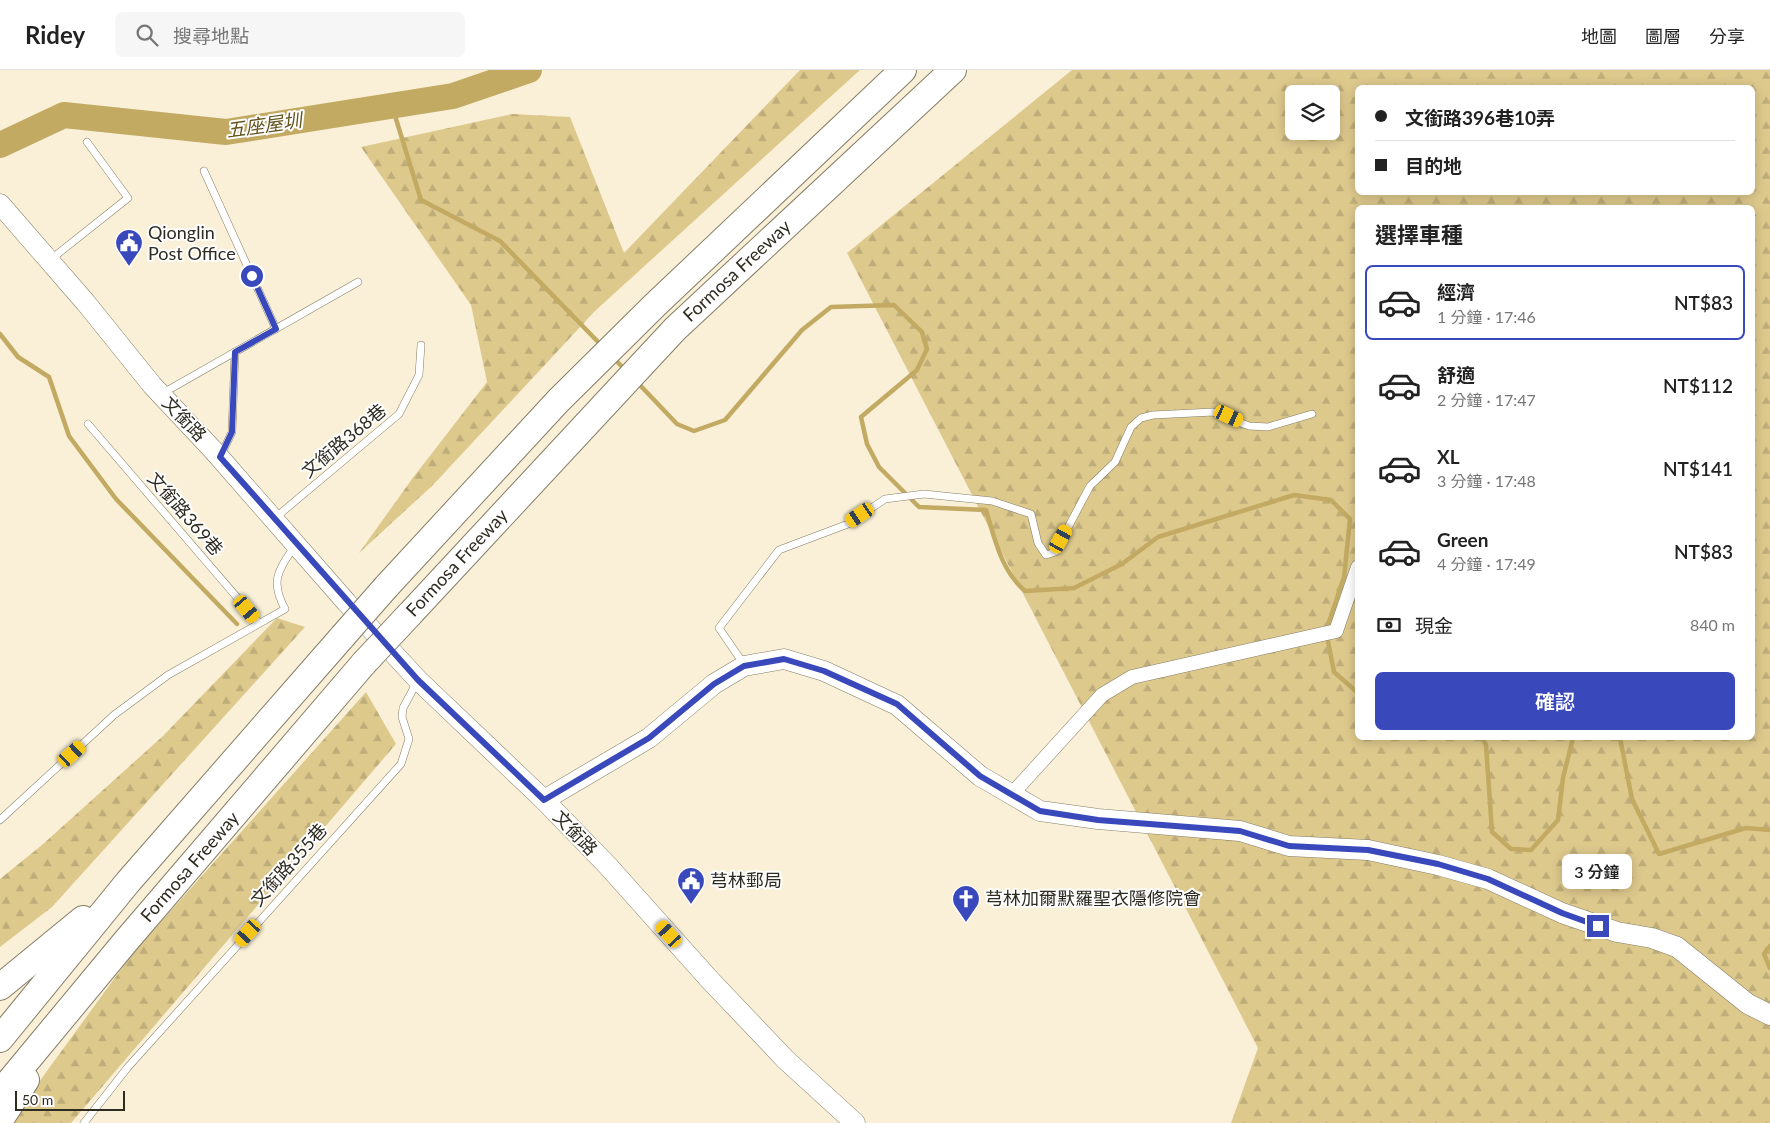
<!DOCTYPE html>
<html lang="zh-TW">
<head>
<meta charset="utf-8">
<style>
  :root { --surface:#fff; --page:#f6f6f6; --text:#222; --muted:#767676; --line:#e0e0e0; --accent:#3949bc }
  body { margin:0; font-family:Lato,"Noto Sans TC",sans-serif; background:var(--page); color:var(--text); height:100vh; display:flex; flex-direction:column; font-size:19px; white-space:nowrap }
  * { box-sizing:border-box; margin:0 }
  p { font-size:16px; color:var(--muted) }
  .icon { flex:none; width:28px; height:28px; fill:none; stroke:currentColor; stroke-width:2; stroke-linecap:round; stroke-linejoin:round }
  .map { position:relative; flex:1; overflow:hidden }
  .details { position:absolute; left:1355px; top:135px; width:400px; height:535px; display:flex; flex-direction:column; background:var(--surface); border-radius:8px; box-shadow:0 2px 12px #0003 }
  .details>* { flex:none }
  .top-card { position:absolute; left:1355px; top:15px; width:400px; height:110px; border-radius:8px; box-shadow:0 2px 12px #0003; display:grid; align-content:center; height:110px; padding:0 20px; background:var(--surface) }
  .buttons { position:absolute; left:1285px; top:15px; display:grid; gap:10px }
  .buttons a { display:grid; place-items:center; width:55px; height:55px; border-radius:8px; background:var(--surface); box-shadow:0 2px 12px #0003; font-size:25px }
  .scale { position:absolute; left:15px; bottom:12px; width:110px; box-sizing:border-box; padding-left:5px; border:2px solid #2e2b21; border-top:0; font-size:14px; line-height:18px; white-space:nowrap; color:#2e2b21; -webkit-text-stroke:4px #fefefe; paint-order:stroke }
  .end { position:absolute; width:22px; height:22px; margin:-11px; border:6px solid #3949bc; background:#fff; box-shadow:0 0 0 2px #fff }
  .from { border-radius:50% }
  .bubble { position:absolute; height:35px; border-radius:8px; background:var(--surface); box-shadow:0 2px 12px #0003; font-size:16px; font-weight:600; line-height:35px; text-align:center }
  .car { position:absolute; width:15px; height:30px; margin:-15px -8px; border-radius:6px; box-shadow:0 0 4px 1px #0007; background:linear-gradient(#f5c518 24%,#345 0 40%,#f5c518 0 76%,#345 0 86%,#f5c518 0) }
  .top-card b { display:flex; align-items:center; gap:18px; height:48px; font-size:19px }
  .top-card b+b { border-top:1px solid var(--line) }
  .top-card i { width:12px; height:12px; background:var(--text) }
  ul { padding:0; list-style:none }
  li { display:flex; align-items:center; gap:15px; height:75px; margin:0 10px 8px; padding:0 10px; border:2px solid transparent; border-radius:8px }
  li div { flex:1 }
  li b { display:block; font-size:19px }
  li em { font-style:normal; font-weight:600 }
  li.current { border-color:var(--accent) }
  li>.icon { width:45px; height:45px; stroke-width:1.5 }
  h2 { padding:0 20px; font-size:22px; line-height:60px }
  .pay { display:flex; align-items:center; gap:12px; height:55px; padding:0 20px; font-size:19px }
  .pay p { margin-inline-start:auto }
  .primary-button { display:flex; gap:10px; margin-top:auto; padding:10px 20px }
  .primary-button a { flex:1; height:58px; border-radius:8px; background:var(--accent); color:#fff; font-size:20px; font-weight:600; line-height:58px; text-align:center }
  header { display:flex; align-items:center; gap:30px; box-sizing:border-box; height:70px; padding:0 25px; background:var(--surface); border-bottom:1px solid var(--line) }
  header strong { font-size:24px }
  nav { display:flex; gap:28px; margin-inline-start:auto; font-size:18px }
  .search { width:350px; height:45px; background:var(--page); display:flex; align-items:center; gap:12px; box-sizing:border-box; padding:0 18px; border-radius:8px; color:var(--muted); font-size:19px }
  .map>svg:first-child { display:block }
  .forest { fill:url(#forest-firs); fill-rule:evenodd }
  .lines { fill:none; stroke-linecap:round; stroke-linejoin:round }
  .stream { stroke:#c2aa62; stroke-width:4.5 }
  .river { stroke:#c2aa62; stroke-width:26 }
  .lane-casing { stroke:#857d66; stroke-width:8 }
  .street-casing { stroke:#857d66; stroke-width:15 }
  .secondary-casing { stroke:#857d66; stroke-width:21 }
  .highway-casing { stroke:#857d66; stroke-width:28 }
  .lane { stroke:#fff; stroke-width:7 }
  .street { stroke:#fff; stroke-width:14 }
  .secondary { stroke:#fff; stroke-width:20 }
  .highway { stroke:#fff; stroke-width:26 }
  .highway-bridge-casing { stroke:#857d66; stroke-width:28; stroke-linecap:butt }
  .highway-bridge { stroke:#fff; stroke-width:26 }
  .route { stroke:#3949bc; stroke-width:6 }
  .labels { text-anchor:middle; stroke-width:4; stroke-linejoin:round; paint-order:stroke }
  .poi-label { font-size:18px; fill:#2e2b21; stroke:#fefefe; text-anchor:start }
  .street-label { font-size:18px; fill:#2e2b21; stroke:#fefefe }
  .water-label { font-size:19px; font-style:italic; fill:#64531c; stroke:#fefefe }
</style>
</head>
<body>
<header>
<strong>Ridey</strong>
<div class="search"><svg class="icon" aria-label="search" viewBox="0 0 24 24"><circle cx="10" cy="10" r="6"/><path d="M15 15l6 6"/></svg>搜尋地點</div>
<nav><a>地圖</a><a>圖層</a><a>分享</a></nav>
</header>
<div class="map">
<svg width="1770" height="1053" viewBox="0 0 1770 1053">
  <defs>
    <pattern id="forest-firs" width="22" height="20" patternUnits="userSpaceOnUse" patternTransform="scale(1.25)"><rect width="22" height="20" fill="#dec98d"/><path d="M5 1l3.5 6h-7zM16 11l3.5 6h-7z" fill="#bfad79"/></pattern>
  </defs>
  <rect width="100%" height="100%" fill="#f9f0d7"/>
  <g class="forest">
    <polygon points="800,0 860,0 595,241 433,415 359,483 412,409 487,312 471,235 361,77 512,44 570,47 624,183"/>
    <path d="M1072 0H1770V1053H1231L1258 978 847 183ZM1358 18H1752V122H1358ZM1294 24H1331V61H1294ZM1358 138H1752V668H1358Z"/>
    <polygon points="277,548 305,557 52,837 0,877 0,809 42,775 163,666"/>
    <polygon points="366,622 396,674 71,1053 9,1053 133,883"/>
  </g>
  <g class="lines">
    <g class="stream">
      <polyline points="392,36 421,130 500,171 602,276"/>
      <polyline points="0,264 18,287 49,307 69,366 116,429 237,554"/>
      <polyline points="613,287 625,300"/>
      <path d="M637 312 677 354 694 361 725 350 802 260 831 237 894 235 922 262 927 279 917 300 861 347 867 374 879 397 919 437 986 440C995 470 1001 500 1025 521L1074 518 1122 494 1158 467 1294 425 1331 430 1350 449 1344 507 1326 561 1334 602 1358 623"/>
      <polyline points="1482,668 1486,675 1492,762 1511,779 1531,780 1558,750 1563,708 1573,668"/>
      <polyline points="1620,668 1632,729 1659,784 1746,758 1770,760"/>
      <polyline points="1770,876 1764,884 1770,898"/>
    </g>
    <polyline class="river" points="0,75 64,45 226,62 453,26 529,0"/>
    <defs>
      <g id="lane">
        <polyline points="204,101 276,259"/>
        <polyline points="50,190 128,128 87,72"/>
        <polyline points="163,323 358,212"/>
        <polyline points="88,354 259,553"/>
        <polyline points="221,385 232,362 235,282"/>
        <polyline points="275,448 399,344 419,305 421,275"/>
        <polyline points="743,593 719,558 779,480 848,454 885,429 924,424 992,431 1031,444 1038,473 1046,485 1055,482 1090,416 1115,392 1131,357 1141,348 1153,345 1213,342 1249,356 1268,357 1312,344"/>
        <path d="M0 750 114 645 168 605 285 539C270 511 278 501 294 477"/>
        <polyline points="84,1053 128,997 401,694 409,669 402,647 403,638 417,612"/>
      </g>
      <polyline id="street" points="1012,724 1102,625 1132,607 1336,561 1358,497"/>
      <g id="secondary">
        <polyline points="0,134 86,233 152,315 213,380 347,533 418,610 544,730 608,796 709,909 786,990 855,1053"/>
        <polyline points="544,730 649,668 714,614 744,596 784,589 824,601 897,635 980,706 1040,741 1098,749 1240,761 1289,776 1368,780 1438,795 1488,809 1562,843 1617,862 1652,868 1677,877 1748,934 1770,945"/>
      </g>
      <g id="highway">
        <polyline points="386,517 558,331 655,235 903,0"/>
        <polyline points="409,545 675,259 953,0"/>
        <polyline points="0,917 83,849"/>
        <polyline points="0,969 128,812 343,566"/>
        <polyline points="0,1023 126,871 364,593"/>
        <polyline points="0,1050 26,1010"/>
      </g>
    </defs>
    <use href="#lane" class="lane-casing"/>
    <use href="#street" class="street-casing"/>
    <use href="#secondary" class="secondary-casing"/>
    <use href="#highway" class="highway-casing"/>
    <use href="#lane" class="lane"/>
    <use href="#street" class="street"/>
    <use href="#secondary" class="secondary"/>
    <use href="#highway" class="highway"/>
    <defs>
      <g id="highway-bridge">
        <polyline points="343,566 386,517"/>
        <polyline points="364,593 409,545"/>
      </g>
    </defs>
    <use href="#highway-bridge" class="highway-bridge-casing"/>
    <use href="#highway-bridge" class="highway-bridge"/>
  </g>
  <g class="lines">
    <polyline class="route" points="252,206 276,259 235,282 232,362 220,387 418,610 544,730 649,668 714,614 744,596 784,589 824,601 897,634 980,706 1040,741 1098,750 1240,761 1289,776 1368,780 1438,794 1488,809 1562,843 1598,856"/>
  </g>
  <defs>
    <symbol id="civic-pin" viewBox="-11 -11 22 30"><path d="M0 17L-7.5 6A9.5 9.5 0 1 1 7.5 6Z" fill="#3949bc" stroke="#fefefe"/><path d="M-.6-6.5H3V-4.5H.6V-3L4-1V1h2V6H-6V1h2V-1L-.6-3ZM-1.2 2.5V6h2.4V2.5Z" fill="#fff"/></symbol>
    <symbol id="church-pin" viewBox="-11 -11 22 30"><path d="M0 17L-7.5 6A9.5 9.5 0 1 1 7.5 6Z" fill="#3949bc" stroke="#fefefe"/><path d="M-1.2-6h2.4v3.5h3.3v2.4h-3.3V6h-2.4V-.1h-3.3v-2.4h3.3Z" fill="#fff"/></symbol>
  </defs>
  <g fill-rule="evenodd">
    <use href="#civic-pin" x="113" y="157" width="32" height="43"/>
    <use href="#civic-pin" x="675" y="795" width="32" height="43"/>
    <use href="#church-pin" x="950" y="813" width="32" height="43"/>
  </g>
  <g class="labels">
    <g class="poi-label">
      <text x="148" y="169">Qionglin<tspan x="148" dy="21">Post Office</tspan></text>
      <text x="710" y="817">芎林郵局</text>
      <text x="985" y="835">芎林加爾默羅聖衣隱修院會</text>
    </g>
    <g class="street-label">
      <text transform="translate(737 201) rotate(-43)" y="6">Formosa Freeway</text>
      <text transform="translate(184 349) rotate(46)" y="6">文銜路</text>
      <text transform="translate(344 371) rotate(-40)" y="6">文銜路368巷</text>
      <text transform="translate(185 444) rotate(49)" y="6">文銜路369巷</text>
      <text transform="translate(457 493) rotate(-47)" y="6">Formosa Freeway</text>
      <text transform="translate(575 763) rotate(46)" y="6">文銜路</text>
      <text transform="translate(289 795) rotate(-48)" y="6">文銜路355巷</text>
      <text transform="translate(190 797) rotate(-49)" y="6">Formosa Freeway</text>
    </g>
    <g class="water-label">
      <text transform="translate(264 55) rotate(-8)" y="7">五座屋圳</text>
    </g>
  </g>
</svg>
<div class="buttons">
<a><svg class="icon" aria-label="layers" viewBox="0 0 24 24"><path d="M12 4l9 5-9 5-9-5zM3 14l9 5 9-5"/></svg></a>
</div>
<div class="scale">50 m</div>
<i class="end from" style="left:252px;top:206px"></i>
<i class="end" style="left:1598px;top:856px"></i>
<div class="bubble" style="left:1562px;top:784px;width:70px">3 分鐘</div>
<i class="car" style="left:1229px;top:346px;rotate:115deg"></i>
<i class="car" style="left:860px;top:445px;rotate:236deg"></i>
<i class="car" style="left:1061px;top:469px;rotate:29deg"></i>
<i class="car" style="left:247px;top:539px;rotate:140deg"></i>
<i class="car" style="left:72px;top:684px;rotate:48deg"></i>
<i class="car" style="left:248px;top:863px;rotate:222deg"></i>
<i class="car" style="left:669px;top:864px;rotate:318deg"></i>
<div class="top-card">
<b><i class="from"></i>文銜路396巷10弄</b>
<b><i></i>目的地</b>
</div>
<section class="details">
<h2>選擇車種</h2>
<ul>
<li class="current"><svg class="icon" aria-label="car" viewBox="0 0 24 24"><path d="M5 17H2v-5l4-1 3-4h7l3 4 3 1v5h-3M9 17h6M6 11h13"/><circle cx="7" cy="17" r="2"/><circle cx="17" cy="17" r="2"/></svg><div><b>經濟</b><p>1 分鐘 · 17:46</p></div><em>NT$83</em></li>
<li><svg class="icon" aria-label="car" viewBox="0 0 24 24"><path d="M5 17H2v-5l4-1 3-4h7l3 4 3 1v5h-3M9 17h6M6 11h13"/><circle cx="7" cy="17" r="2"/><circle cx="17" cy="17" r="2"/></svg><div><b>舒適</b><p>2 分鐘 · 17:47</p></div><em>NT$112</em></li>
<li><svg class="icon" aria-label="car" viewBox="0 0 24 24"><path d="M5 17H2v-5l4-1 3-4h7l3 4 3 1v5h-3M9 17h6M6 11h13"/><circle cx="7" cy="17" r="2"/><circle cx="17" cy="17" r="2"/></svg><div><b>XL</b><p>3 分鐘 · 17:48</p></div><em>NT$141</em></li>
<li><svg class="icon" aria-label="car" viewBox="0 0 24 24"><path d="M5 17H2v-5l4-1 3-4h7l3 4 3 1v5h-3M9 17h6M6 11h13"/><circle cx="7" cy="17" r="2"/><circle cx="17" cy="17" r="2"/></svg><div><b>Green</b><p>4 分鐘 · 17:49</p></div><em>NT$83</em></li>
</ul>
<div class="pay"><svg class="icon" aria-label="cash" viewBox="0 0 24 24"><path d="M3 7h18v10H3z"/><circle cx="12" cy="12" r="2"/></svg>現金<p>840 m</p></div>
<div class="primary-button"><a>確認</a></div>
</section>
</div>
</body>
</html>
